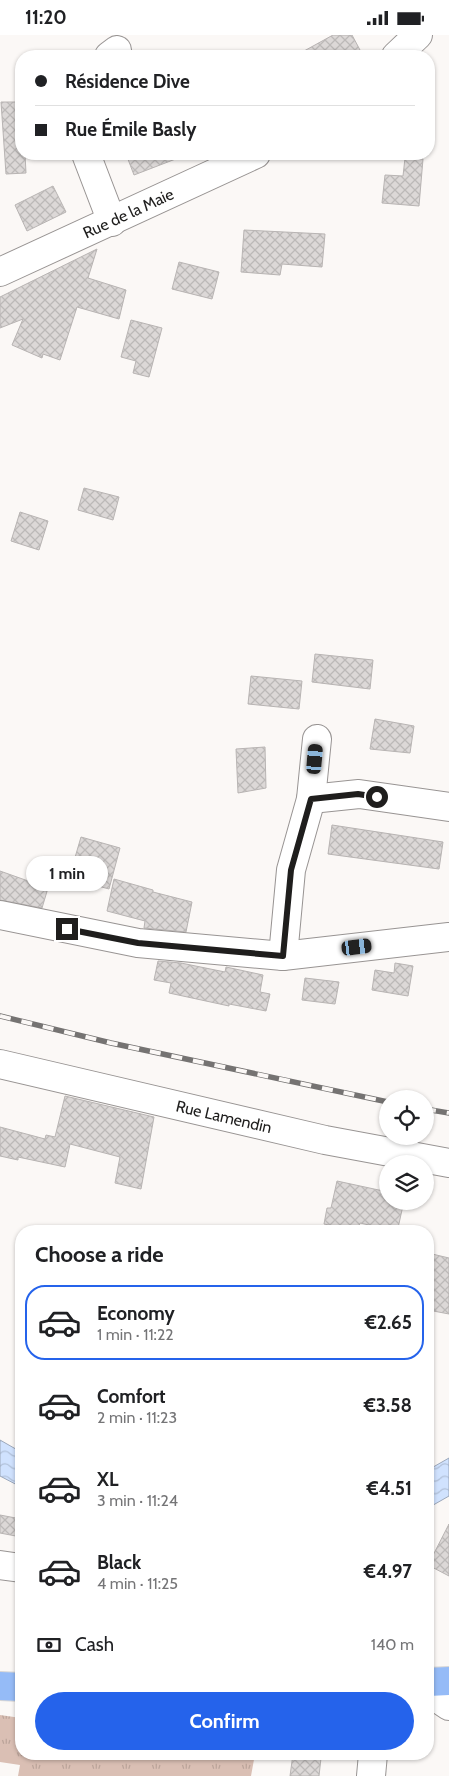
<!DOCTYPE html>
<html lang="en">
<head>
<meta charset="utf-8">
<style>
  :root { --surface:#fff; --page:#f2f2f2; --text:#202124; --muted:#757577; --line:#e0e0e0; --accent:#2563eb }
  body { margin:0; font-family:Cabin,sans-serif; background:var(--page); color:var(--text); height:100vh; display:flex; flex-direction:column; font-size:19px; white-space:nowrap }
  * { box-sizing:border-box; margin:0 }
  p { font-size:16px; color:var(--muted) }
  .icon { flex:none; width:28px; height:28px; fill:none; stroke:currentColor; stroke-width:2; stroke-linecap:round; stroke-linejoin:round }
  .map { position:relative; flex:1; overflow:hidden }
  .drawer { position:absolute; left:15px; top:1190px; width:419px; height:535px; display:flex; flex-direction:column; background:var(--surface); border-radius:20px; box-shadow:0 1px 4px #0004 }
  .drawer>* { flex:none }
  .banner { position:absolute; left:15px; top:15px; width:420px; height:110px; border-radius:20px; box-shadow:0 1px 4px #0004; display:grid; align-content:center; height:110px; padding:0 20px; background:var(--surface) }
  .buttons { position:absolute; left:379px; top:1055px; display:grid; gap:10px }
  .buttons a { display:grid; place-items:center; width:55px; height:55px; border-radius:50%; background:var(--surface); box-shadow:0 1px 4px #0004; font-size:25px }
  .end { position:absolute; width:22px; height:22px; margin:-11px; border:6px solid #1f1e1d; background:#fff; box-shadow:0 0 0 2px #fff }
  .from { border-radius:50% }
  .bubble { position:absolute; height:35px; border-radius:18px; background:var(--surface); box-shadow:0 1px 4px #0004; font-size:16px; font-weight:700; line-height:35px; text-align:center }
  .car { position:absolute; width:15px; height:30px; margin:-15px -8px; border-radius:6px; box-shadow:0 0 4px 1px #0007; background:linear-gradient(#222 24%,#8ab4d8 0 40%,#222 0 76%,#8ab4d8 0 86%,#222 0) }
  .banner b { display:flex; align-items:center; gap:18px; height:48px; font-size:19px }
  .banner b+b { border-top:1px solid var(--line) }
  .banner i { width:12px; height:12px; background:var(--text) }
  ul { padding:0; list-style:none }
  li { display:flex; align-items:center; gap:15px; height:75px; margin:0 10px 8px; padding:0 10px; border:2px solid transparent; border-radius:20px }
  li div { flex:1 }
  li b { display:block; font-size:19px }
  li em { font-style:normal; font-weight:700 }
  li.on { border-color:var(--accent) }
  li>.icon { width:45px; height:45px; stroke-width:1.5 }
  h2 { padding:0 20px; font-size:22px; line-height:60px }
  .pay { display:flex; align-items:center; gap:12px; height:55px; padding:0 20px; font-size:19px }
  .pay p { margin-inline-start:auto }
  .cta { display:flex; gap:10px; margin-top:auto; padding:10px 20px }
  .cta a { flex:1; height:58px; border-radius:30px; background:var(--accent); color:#fff; font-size:20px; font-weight:700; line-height:58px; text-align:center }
  .status { display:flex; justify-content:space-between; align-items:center; height:35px; padding:0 25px; background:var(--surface); direction:ltr }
  .status svg { height:14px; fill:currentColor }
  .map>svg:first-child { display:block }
  .grass { fill:url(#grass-tufts) }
  .water { fill:url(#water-waves); stroke:#9ba7ba }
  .building { fill:url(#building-cross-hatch); stroke:#b8b4b3 }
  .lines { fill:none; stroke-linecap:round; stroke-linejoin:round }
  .minor-casing { stroke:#989493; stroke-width:30 }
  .major-casing { stroke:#d7d6d6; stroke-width:30 }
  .minor { stroke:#fff; stroke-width:28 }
  .major { stroke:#95bbf7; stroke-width:28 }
  .rail-casing { stroke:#757372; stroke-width:5.5 }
  .rail { stroke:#fbf8f6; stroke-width:4; stroke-dasharray:11; stroke-linecap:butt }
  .route { stroke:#1f1e1d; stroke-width:6 }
  .labels { text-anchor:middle; stroke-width:4; stroke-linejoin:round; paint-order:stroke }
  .street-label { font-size:16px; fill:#1f1e1d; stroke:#fbf8f6 }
</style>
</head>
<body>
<div class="status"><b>11:20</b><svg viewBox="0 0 49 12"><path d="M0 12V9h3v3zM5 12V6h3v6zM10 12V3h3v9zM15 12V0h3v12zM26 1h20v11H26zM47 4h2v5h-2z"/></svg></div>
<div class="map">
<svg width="449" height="1741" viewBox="0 0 449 1741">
  <defs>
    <pattern id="grass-tufts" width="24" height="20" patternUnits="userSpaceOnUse" patternTransform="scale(1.25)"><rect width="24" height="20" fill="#dabfb4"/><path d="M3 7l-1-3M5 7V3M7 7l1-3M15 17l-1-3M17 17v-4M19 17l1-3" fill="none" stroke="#bba49a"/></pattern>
    <pattern id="water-waves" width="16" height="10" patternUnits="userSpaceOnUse" patternTransform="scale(1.25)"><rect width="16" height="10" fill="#d0e2fe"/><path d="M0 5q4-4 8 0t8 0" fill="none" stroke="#b2c1d9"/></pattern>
    <pattern id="building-cross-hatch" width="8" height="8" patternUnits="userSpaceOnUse" patternTransform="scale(1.25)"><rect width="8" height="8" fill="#dcd8d7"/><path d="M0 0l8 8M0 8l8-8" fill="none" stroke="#bcb9b8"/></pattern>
  </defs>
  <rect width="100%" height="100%" fill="#fbf8f6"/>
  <polygon class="grass" points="0,1680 21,1683 21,1719 255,1719 251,1741 18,1741 20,1730 0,1727"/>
  <g class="water">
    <polygon points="0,1405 21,1417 21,1452 0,1441"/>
    <polygon points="449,1423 449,1461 428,1473 428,1435"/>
  </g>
  <g class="building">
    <polygon points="333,0 352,0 360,15 349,21 295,21"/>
    <polygon points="1,67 21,67 21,119 25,119 26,138 6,139"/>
    <polygon points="126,119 186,119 186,120 134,140"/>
    <polygon points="405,123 423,124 419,171 382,168 385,140 403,141"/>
    <polygon points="53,151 66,177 27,196 15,170"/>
    <polygon points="244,195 325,199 322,232 282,229 280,240 241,237"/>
    <polygon points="97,214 88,243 126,255 119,284 77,272 60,325 43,319 42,323 12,310 23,284 0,293 0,262"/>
    <polygon points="179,227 219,237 212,264 172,254"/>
    <polygon points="131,285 162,293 149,342 133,338 136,326 121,322"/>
    <polygon points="84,453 119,462 113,485 78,475"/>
    <polygon points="20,477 48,486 39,515 11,506"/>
    <polygon points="315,619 373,625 370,654 312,647"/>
    <polygon points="251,641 302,646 299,674 248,669"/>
    <polygon points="375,684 414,691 410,718 370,714"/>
    <polygon points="265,712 266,753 238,758 236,714"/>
    <polygon points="332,790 443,807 439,834 328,819"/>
    <polygon points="81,802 120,813 109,854 69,843"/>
    <polygon points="0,836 48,853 42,873 0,865"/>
    <polygon points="114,844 153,855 153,857 192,867 186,897 144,893 145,886 107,876"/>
    <polygon points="158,926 181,928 225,937 226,932 263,940 260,957 270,959 266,976 229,969 229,971 169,958 171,948 154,945"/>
    <polygon points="395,928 413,931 408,961 372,955 375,935 394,938"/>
    <polygon points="305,943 339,947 335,969 302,965"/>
    <polygon points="65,1061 154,1082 141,1154 115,1148 120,1122 70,1109 65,1132 18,1122 18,1125 0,1121 0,1092 45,1104 46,1100 55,1102"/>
    <polygon points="337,1146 388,1157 388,1166 404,1166 398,1193 388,1190 387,1194 360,1188 357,1196 324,1189 327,1173 331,1173"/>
    <polygon points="428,1218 449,1223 449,1279 428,1275"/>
    <polygon points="0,1480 21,1484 21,1502 0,1498"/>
    <polygon points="449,1489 449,1541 428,1530"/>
    <polygon points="293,1719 321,1723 319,1741 290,1741"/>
  </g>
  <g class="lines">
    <defs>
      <g id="minor">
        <polyline points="109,21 117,15"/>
        <polyline points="396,21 418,0"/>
        <polyline points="86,119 112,187"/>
        <path id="s1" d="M0 237 256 119"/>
        <polyline points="311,764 359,759 449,772"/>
        <polyline points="0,880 138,908 283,921 449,902"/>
        <polyline points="283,921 291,835 311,764 317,704"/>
        <path id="s2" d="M0 1029 325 1105 449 1128"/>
        <polyline points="0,1530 21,1533"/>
        <polyline points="428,1657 449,1671"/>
        <polyline points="371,1741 373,1719"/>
      </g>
      <g id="major">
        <polyline points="428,1647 449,1646"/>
        <polyline points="0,1651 21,1652"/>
      </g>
    </defs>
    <use href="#minor" class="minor-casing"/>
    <use href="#major" class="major-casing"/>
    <use href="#minor" class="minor"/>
    <use href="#major" class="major"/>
    <defs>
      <g id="rail">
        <polyline points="0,981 111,1008 388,1067"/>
        <polyline points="425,1074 449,1078"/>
      </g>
    </defs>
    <use href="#rail" class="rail-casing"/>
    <use href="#rail" class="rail"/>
  </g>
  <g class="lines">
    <polyline class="route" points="67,894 138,908 283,921 291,835 311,764 358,759 377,762"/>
  </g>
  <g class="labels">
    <g class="street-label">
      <text dy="6" stroke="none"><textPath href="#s1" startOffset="141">Rue de la Maie</textPath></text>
      <text dy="6" stroke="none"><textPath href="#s2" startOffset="230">Rue Lamendin</textPath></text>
    </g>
  </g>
</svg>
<div class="buttons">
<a><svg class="icon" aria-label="locate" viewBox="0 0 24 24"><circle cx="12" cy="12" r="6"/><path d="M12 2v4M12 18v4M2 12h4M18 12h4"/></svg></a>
<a><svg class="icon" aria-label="layers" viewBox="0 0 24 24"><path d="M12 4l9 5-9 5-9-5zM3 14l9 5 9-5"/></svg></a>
</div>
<i class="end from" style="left:377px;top:762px"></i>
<i class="end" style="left:67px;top:894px"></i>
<div class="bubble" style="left:26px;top:821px;width:82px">1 min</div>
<i class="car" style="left:315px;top:724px;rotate:5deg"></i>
<i class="car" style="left:357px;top:912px;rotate:83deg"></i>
<div class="banner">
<b><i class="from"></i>Résidence Dive</b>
<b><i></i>Rue Émile Basly</b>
</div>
<section class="drawer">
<h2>Choose a ride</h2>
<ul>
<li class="on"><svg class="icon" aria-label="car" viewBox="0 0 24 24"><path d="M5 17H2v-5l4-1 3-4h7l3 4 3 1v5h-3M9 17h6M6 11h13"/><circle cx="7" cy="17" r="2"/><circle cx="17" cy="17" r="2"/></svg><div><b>Economy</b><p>1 min · 11:22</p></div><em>€2.65</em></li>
<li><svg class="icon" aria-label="car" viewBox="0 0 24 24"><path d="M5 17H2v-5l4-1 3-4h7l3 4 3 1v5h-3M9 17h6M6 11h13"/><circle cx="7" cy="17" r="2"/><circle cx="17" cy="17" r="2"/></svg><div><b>Comfort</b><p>2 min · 11:23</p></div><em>€3.58</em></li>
<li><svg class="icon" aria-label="car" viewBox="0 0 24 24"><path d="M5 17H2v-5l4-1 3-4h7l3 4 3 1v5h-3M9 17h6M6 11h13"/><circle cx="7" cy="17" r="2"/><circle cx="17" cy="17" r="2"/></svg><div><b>XL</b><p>3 min · 11:24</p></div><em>€4.51</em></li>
<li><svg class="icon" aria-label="car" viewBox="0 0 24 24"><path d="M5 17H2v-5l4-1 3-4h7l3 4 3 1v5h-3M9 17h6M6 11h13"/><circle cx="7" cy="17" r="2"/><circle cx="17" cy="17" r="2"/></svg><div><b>Black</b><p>4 min · 11:25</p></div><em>€4.97</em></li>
</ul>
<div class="pay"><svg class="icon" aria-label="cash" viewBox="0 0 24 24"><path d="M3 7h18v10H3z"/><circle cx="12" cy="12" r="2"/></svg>Cash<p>140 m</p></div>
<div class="cta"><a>Confirm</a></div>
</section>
</div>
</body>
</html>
